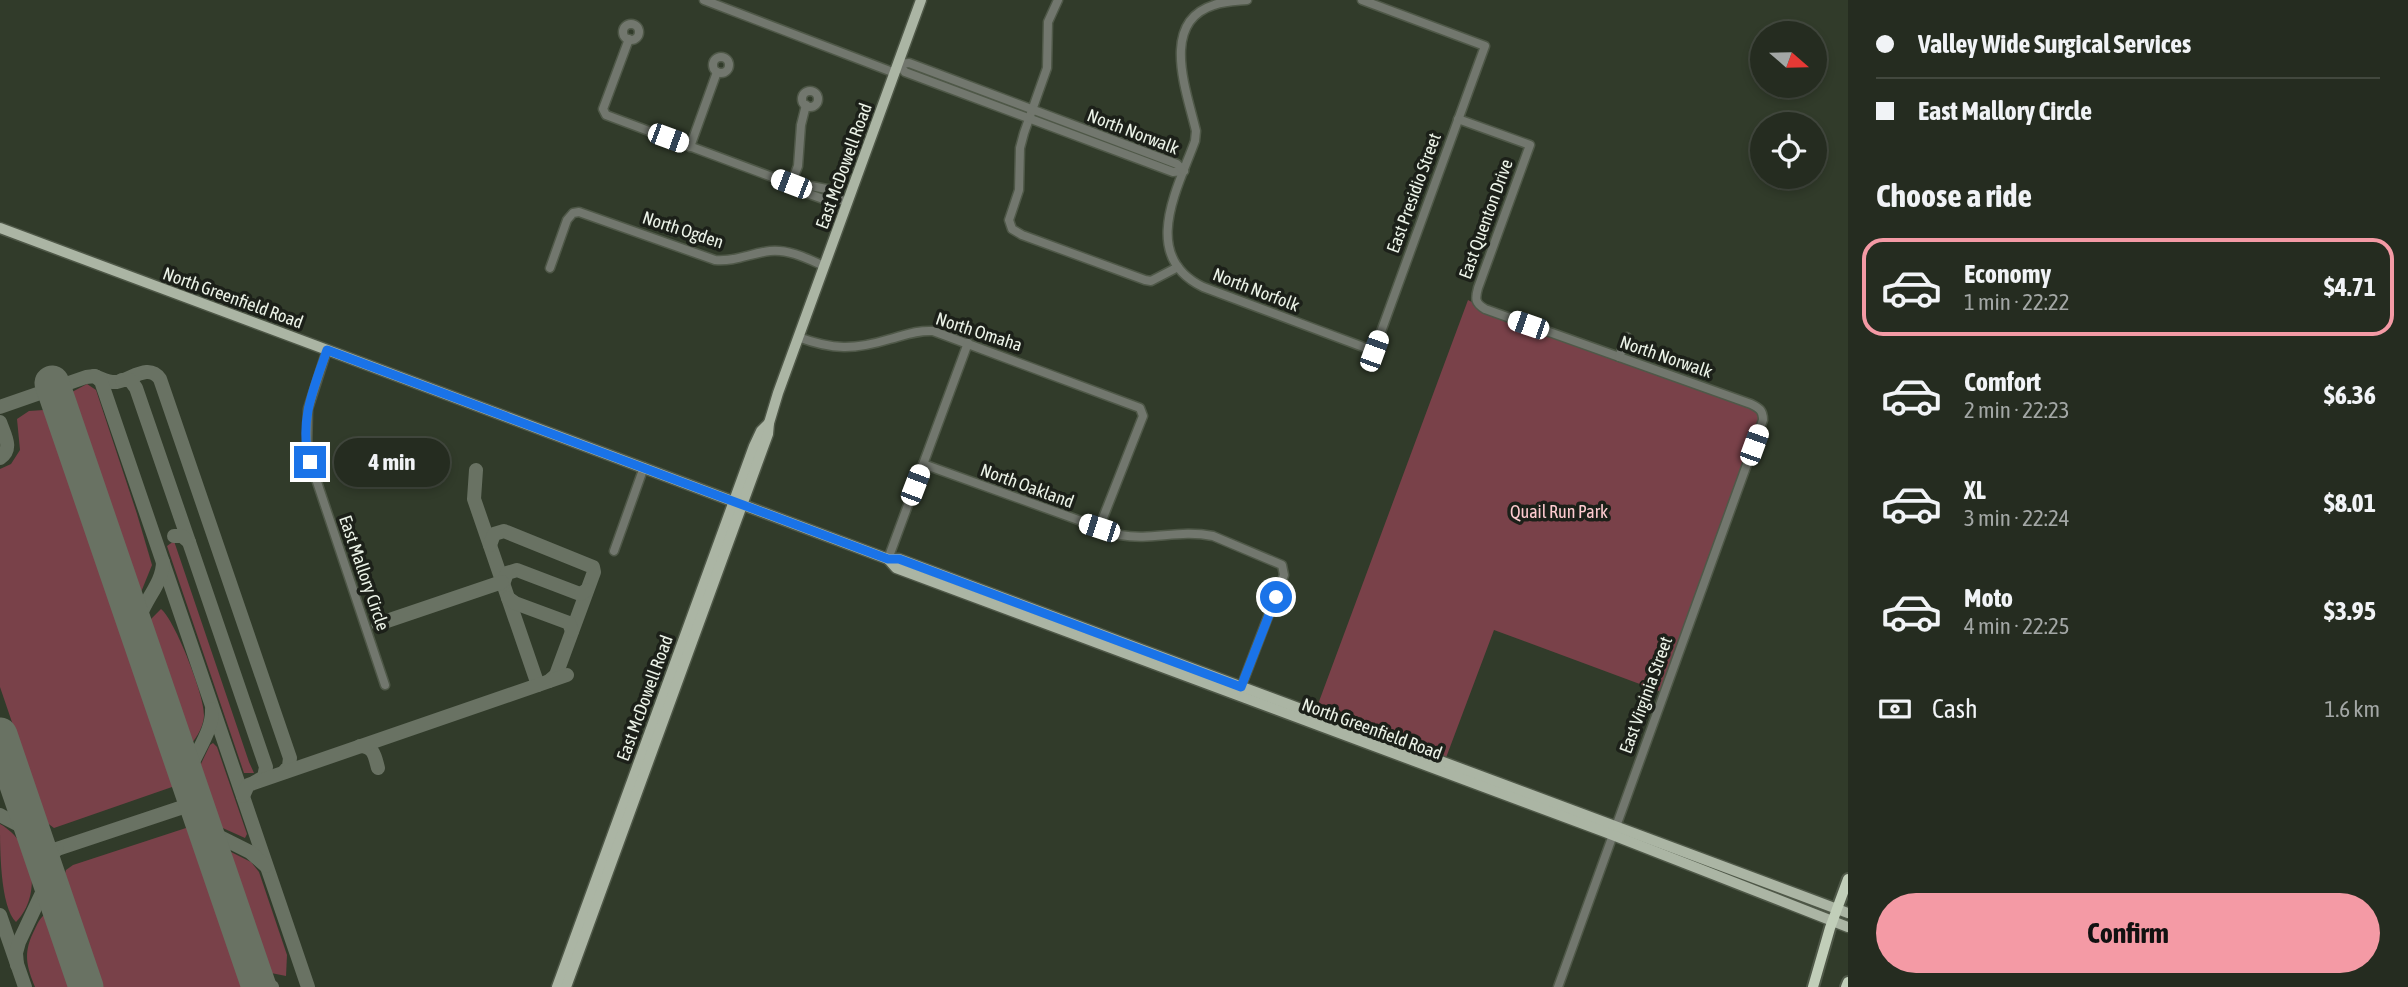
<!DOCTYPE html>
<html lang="en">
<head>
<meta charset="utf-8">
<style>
  :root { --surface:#252c20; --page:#2d3429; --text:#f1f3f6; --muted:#a3a7a5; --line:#42483e; --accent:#f49aa5 }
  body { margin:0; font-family:"Asap Condensed",sans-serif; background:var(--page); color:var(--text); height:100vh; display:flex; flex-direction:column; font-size:26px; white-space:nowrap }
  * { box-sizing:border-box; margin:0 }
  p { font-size:23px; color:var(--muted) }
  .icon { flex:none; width:38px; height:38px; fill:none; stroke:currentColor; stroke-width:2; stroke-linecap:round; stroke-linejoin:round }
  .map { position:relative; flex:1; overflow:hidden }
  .details { display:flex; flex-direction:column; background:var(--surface); width:560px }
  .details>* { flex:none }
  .hud { display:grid; align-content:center; height:154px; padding:0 28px; background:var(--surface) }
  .needle { width:46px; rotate:110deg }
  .controls { position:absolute; left:1750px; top:21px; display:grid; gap:14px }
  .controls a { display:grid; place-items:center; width:77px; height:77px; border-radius:50%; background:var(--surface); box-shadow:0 4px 10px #0003,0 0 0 2px var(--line); font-size:35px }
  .end { position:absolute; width:32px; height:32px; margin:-16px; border:9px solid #1a73e8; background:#fff; box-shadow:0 0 0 4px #fff }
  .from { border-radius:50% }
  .bubble { position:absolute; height:49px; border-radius:24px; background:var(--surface); box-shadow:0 4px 10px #0003,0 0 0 2px var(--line); font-size:23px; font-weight:700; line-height:49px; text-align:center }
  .car { position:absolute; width:21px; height:42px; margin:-21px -10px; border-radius:9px; box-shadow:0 0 5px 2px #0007; background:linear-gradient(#fff 24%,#345 0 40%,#fff 0 76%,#345 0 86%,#fff 0) }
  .hud b { display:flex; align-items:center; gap:24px; height:66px; font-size:26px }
  .hud b+b { border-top:2px solid var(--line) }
  .hud i { width:18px; height:18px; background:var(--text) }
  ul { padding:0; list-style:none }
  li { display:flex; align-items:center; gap:21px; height:98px; margin:0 14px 10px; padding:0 14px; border:4px solid transparent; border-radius:21px }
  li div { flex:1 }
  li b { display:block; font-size:26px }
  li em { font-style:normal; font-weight:700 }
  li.selected { border-color:var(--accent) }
  li>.icon { width:63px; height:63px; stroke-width:1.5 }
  h2 { padding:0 28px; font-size:32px; line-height:84px }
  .pay { display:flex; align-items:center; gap:18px; height:77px; padding:0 28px; font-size:26px }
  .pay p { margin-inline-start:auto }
  .cta { display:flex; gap:14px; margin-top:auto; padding:14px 28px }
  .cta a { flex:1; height:80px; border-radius:42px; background:var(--accent); color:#111; font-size:28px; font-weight:700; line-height:80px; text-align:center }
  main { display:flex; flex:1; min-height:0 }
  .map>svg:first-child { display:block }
  .green { fill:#794149 }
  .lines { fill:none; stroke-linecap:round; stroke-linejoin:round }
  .taxiway { stroke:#697263; stroke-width:14 }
  .runway { stroke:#697263; stroke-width:35 }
  .minor-casing { stroke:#4f5848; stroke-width:11 }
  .major-casing { stroke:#4f5848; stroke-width:13 }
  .highway-casing { stroke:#4f5848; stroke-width:14 }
  .minor { stroke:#72776e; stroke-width:8 }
  .major { stroke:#abb5a4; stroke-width:10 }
  .highway { stroke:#c1ceb9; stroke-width:10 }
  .route { stroke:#1a73e8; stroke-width:9 }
  .labels { text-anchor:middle; stroke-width:7; stroke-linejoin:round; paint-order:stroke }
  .street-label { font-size:18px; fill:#ecf3e8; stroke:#1c2019 }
  .park-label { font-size:18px; fill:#fecbd0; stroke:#1c2019 }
</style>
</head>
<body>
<main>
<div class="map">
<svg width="1848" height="987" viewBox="0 0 1848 987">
  <rect width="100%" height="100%" fill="#313b2a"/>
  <g class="green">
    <polygon points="1468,300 1485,309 1751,404 1763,414 1664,693 1494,630 1444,763 1314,715"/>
    <polygon points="87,384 96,390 137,514 152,565 139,597 70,397 72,392"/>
    <polygon points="44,410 53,423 175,779 172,787 54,828 46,822 0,687 0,469 11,464 20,450 17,419 29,411"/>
    <polygon points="174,541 249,762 254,773 244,773 167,546"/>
    <path d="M161 609C175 620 205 697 204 715 204 725 197 737 191 744L149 628 151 619Z"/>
    <polygon points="213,743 217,747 247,834 245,838 216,825 198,770 210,745"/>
    <path d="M0 824C34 843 43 894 16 922 0 907 0 848 0 824Z"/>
    <polygon points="186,828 190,830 194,836 244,982 241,987 103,987 64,877 66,870 73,865"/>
    <polygon points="229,851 251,862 259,872 287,955 286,976 266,972 227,856 226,853"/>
    <path d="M44 915 46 917 70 987H35C27 967 23 954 33 933 36 927 39 919 44 915Z"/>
  </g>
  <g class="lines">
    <g class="taxiway">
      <path d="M94 376C101 378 109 383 117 382 132 379 149 363 160 379L290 758 289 766 284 772"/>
      <polyline points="122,380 130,380 136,388 189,542"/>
      <polyline points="0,407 86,377 95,376 101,381 308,987"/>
      <path d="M0 422C4 434 14 449 0 458"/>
      <polyline points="476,470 474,499 538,685"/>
      <polyline points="174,536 182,536 189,542 266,767 264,777 255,782"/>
      <polyline points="490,545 494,534 504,531 593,567 594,572 556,675 549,681"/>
      <polyline points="503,584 507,573 517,570 580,594 587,590"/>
      <polyline points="508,598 515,603 569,623 572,631"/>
      <polyline points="378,624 502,582"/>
      <path d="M138 635C134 608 163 588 163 562"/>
      <path d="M360 746C374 746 375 757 378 768"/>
      <path d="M187 779C192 755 213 734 212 709"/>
      <polyline points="243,796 248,785 567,675"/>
      <polyline points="183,807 196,811 201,819"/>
      <path d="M0 815C10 821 21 825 30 832 41 839 41 851 57 849L183 807 189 799 190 787"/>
      <polyline points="204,829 250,852 266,866"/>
      <polyline points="0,915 25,987"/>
      <polyline points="17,965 16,953 19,942 49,878 47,859 57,849"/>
      <polyline points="253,970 261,981 272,987"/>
    </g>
    <g class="runway">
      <polyline points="52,383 259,987"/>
      <polyline points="0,735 86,987"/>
    </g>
    <defs>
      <g id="minor">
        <polyline points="704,0 895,73"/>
        <polyline points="1058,0 1048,22 1047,68 1024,133 1020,148 1019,190 1009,220 1012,229 1022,235 1145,280 1151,281 1178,267"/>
        <path d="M1247 0C1236 1 1225 1 1214 5 1159 22 1187 92 1196 131L1195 141C1178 188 1139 256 1203 287L1374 351 1485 46 1362 0"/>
        <circle cx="631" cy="32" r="8"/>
        <polyline points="629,39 603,109 606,115 799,187"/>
        <circle cx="721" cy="65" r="8"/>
        <polyline points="898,64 905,72 1173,172 1184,171"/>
        <polyline points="898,64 909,63 1177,164 1184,171"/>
        <circle cx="810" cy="99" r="8"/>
        <path d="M1458 119 1530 145 1478 288C1475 299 1475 303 1485 309L1751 404C1759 408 1763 410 1763 420L1558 987"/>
        <polyline points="690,147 717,72"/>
        <polyline points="791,184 798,166 801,125 806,105"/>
        <polyline points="836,198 829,201 809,194 799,187 811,186 832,190 836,198 847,202"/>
        <path d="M550 268 567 220 573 213 579 212 715 260C735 262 751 253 770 251 789 249 808 259 824 266"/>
        <path d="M798 337C833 350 854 350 890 339 905 335 918 330 933 331L1140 408 1143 416 1099 528"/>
        <polyline points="327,350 308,409 307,452 385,685"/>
        <polyline points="1619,357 1627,337"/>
        <path d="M923 464 1120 535C1153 541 1178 529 1213 536L1282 565 1284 575 1240 690"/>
        <polyline points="614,551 644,467"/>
        <polyline points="888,559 968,343"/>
      </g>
      <g id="major">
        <polyline points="0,228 888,559 899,559 1848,913"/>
        <polyline points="888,559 896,568 1605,832 1848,927"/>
        <polyline points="557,987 754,446 761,431 769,423"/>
        <polyline points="566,987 768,434 769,423 778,393 921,0"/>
      </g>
      <g id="highway">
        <polyline points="1813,987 1830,928 1848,879"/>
        <polyline points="1846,987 1848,982"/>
      </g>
    </defs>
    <use href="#minor" class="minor-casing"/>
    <use href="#major" class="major-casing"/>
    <use href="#highway" class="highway-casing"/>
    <use href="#minor" class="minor"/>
    <use href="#major" class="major"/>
    <use href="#highway" class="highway"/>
  </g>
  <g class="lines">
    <path class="route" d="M310 462C298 423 314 387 327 350L888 559H899L1241 687 1276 597"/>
  </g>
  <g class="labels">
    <g class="street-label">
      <text transform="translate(1133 132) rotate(21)" y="6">North Norwalk</text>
      <text transform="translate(844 166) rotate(-70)" y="6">East McDowell Road</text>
      <text transform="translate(1414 193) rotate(-70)" y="6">East Presidio Street</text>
      <text transform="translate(1486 219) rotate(-70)" y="6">East Quenton Drive</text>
      <text transform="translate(683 230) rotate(18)" y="6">North Ogden</text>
      <text transform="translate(1256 290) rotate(21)" y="6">North Norfolk</text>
      <text transform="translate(233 298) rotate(20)" y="6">North Greenfield Road</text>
      <text transform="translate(979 332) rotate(18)" y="6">North Omaha</text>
      <text transform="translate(1666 357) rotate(19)" y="6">North Norwalk</text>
      <text transform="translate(1027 486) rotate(20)" y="6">North Oakland</text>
      <text transform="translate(364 573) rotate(71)" y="6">East Mallory Circle</text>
      <text transform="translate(1646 695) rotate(-70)" y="6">East Virginia Street</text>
      <text transform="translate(645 698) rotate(-70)" y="6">East McDowell Road</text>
      <text transform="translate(1372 729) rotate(20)" y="6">North Greenfield Road</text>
    </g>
    <g class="park-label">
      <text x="1559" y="518">Quail Run Park</text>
    </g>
  </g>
</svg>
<div class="controls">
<a><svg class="needle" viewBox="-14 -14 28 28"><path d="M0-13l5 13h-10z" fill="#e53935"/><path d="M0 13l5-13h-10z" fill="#a3a7a5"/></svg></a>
<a><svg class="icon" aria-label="locate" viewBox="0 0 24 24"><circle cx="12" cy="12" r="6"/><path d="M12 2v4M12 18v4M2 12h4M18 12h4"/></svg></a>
</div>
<i class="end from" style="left:1276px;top:597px"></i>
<i class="end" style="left:310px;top:462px"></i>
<div class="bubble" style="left:334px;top:438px;width:116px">4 min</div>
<i class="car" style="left:668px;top:138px;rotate:110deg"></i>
<i class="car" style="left:791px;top:184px;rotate:291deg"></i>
<i class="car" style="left:1528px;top:325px;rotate:289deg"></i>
<i class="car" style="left:1374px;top:351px;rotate:20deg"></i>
<i class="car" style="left:1754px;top:445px;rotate:20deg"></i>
<i class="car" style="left:915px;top:485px;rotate:21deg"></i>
<i class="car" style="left:1099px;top:528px;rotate:288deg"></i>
</div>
<section class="details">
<div class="hud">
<b><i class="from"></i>Valley Wide Surgical Services</b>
<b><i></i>East Mallory Circle</b>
</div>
<h2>Choose a ride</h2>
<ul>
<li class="selected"><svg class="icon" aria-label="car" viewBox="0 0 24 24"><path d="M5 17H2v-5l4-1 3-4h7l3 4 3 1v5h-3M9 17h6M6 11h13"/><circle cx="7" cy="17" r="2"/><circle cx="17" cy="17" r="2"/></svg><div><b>Economy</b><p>1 min · 22:22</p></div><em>$4.71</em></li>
<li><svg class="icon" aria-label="car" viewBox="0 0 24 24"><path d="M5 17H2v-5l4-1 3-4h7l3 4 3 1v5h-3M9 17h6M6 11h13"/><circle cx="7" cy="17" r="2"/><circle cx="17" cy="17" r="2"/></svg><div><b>Comfort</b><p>2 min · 22:23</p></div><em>$6.36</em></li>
<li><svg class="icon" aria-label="car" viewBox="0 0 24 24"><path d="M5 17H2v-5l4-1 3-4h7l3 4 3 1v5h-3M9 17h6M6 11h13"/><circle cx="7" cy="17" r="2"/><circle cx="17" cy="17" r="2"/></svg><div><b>XL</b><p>3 min · 22:24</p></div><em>$8.01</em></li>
<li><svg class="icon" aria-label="car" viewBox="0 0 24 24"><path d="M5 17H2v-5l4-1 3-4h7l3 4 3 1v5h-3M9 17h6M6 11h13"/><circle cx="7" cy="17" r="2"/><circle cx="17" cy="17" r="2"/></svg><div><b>Moto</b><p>4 min · 22:25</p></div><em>$3.95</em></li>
</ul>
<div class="pay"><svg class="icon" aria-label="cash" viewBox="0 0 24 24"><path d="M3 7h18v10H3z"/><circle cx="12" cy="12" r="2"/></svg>Cash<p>1.6 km</p></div>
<div class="cta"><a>Confirm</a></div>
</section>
</main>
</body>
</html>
